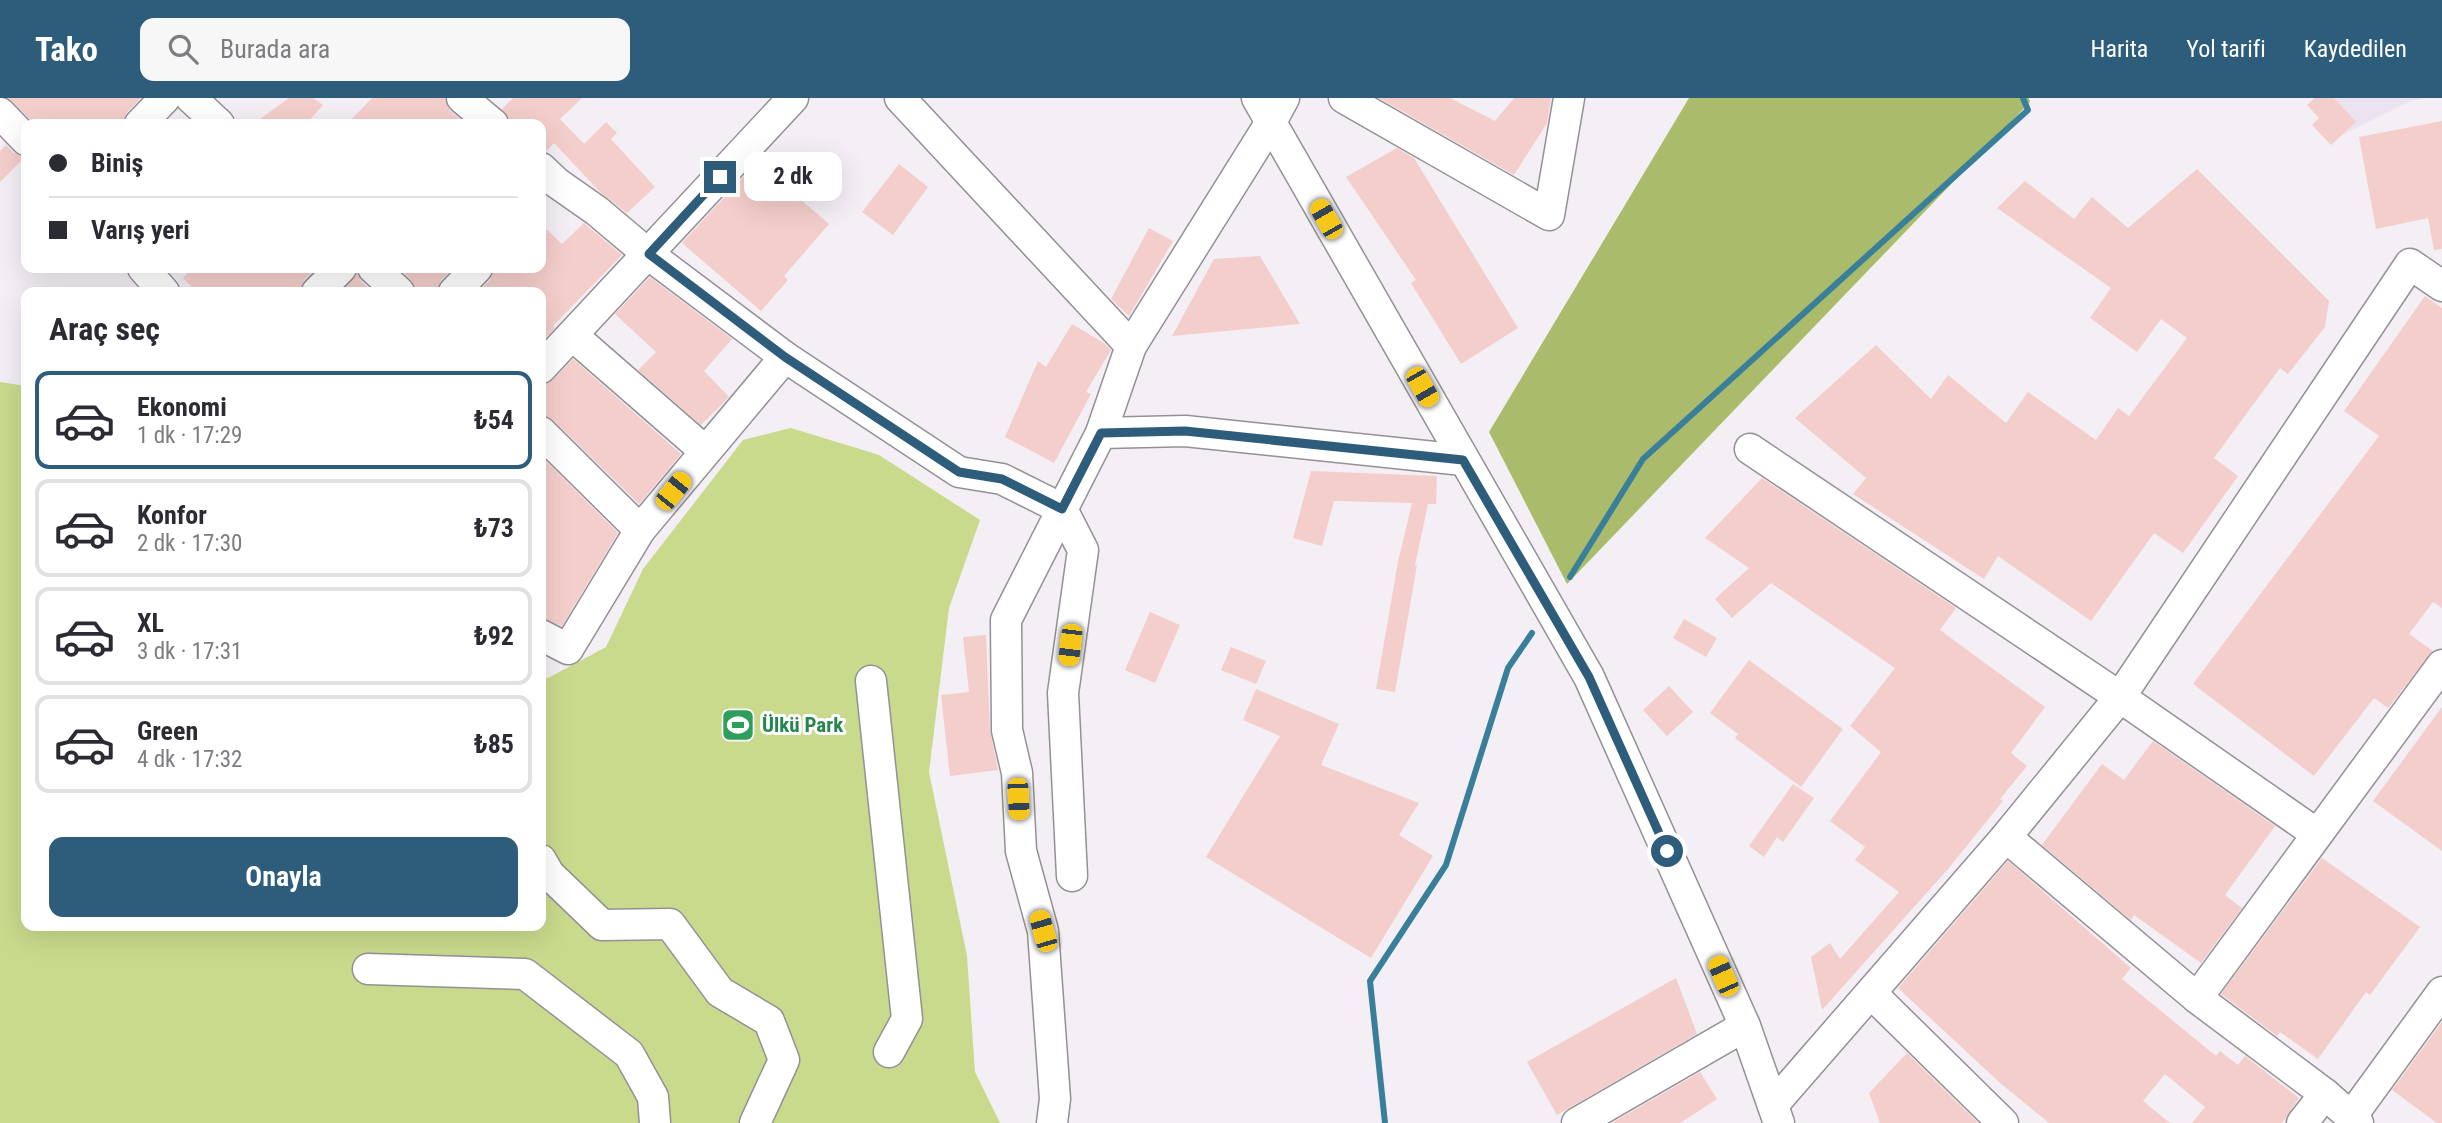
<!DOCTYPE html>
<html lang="tr">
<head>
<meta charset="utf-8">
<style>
  :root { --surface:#fff; --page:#f7f7f7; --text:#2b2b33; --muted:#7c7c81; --line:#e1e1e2; --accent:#2e5d7c }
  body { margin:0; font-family:"Roboto Condensed",sans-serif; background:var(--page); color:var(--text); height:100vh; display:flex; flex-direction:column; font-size:26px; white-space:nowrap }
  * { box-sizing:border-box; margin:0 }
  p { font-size:23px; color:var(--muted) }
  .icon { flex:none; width:38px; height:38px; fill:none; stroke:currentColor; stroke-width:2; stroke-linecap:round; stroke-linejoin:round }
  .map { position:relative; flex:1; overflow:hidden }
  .drawer { position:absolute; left:21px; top:189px; width:525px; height:644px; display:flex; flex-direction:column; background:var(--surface); border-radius:14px; box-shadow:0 7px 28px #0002 }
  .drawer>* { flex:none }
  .hud { position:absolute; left:21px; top:21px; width:525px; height:154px; border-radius:14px; box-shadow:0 7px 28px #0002; display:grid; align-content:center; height:154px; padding:0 28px; background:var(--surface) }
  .end { position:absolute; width:32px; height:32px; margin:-16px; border:9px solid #2e5d7c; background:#fff; box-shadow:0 0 0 4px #fff }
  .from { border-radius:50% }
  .bubble { position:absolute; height:49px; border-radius:14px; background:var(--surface); box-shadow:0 7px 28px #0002; font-size:23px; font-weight:700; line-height:49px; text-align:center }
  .car { position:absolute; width:21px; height:42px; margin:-21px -10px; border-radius:9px; box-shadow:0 0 5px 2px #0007; background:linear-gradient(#f5c518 24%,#345 0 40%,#f5c518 0 76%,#345 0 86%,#f5c518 0) }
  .hud b { display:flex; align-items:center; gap:24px; height:66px; font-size:26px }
  .hud b+b { border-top:2px solid var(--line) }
  .hud i { width:18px; height:18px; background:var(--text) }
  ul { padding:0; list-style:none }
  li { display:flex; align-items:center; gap:21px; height:98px; margin:0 14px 10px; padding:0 14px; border:4px solid var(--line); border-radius:14px }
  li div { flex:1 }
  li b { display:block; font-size:26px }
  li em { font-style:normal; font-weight:700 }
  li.current { border-color:var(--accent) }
  li>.icon { width:63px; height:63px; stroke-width:1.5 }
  h2 { padding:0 28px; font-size:32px; line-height:84px }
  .button { display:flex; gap:14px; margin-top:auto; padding:14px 28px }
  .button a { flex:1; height:80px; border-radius:14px; background:var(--accent); color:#fff; font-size:28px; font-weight:700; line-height:80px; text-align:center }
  header { display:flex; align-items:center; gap:42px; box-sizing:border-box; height:98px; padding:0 35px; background:var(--accent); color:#fff }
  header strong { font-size:33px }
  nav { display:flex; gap:38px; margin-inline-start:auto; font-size:24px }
  .search { width:490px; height:63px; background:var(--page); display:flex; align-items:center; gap:18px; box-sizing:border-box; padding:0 24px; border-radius:14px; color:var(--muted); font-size:26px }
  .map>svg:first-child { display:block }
  .built { fill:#ece3f1 }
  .green { fill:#c9da8c }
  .forest { fill:#aabc6b }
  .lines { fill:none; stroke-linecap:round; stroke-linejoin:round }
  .stream { stroke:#397f9a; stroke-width:6 }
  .building { fill:#f4ceca }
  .minor-casing { stroke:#949096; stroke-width:33 }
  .minor { stroke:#fff; stroke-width:30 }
  .route { stroke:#2e5d7c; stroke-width:9 }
  .labels { text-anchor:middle; stroke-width:6; stroke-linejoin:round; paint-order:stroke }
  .leisure-label { font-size:21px; font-weight:bold; fill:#27864d; stroke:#fefdff; text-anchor:start }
</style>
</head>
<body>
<header>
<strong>Tako</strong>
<div class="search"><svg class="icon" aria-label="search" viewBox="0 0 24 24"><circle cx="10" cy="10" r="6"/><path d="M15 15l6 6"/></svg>Burada ara</div>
<nav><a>Harita</a><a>Yol tarifi</a><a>Kaydedilen</a></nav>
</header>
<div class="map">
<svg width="2442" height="1025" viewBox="0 0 2442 1025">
  <rect width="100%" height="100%" fill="#f3eff5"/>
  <polygon class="built" points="2317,0 2425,0 2411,3 2332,42"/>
  <polygon class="green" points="0,284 26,288 26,828 541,828 541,578 548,580 606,549 643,471 743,342 791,330 879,357 980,422 949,510 929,674 967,858 975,974 1000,1025 0,1025"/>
  <polygon class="forest" points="1689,0 2029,0 2030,4 1567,486 1489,334"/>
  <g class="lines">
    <g class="stream">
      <polyline points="1570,479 1643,361 2028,12 2023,0"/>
      <polyline points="1385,1025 1370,883 1446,767 1508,570 1532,535"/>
    </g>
  </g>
  <g class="building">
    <polygon points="8,0 141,0 127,14 123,26 35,26"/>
    <polygon points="289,0 313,0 323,7 306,26 253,26"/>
    <polygon points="372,0 445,0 450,13 466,26 347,26"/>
    <polygon points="513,0 582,0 560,21 584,46 606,24 617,35 611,41 655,89 627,115 600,94 554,45 546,53 541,53 541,26 513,26 502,11"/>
    <polygon points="1379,0 1450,0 1495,23 1514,0 1551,0 1547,25 1514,77"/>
    <polygon points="2315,0 2334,0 2356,24 2331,47 2312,27 2319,20 2307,7"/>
    <polygon points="2442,23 2442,151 2434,152 2428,120 2376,131 2359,39"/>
    <polygon points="6,47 14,55 25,59 0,84 0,53"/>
    <polygon points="1397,50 1414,60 1518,230 1461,266 1411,185 1416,182 1346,79"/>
    <polygon points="757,64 829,126 784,178 788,182 761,213 682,145"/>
    <polygon points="899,66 928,89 893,137 862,114"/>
    <polygon points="2197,71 2329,203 2325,229 2288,276 2280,270 2214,360 2238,378 2183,455 2154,435 2091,523 1998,458 1984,481 1853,396 1866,380 1795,320 1876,247 1931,301 1948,277 2006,325 2028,294 2096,342 2118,310 2129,318 2187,240 2161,221 2137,254 2090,220 2111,190 1997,110 2025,83 2074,121 2092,99 2128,130"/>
    <polygon points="584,125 622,157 553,228 555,230 541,245 541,194 478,194 490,182 494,170 541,170 541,126 562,146"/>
    <polygon points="1149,130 1173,143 1129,218 1111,201"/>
    <polygon points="1260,158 1300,226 1172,238 1214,161"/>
    <polygon points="192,170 317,170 304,182 300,194 197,194 183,180"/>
    <polygon points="399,170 453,170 441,182 437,194 416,194 411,182"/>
    <polygon points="357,176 361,183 373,194 341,194"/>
    <polygon points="650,179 732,241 704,273 729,299 701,327 638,272 656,254 615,216"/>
    <polygon points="2425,198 2442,210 2442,510 2433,504 2409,536 2433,553 2388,610 2374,600 2314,678 2193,586 2379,338 2344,313"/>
    <polygon points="1072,226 1104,245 1111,252 1086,294 1091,296 1054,365 1005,339 1038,263 1046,269"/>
    <polygon points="573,261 681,356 639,406 553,322 541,317 541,287 553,282"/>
    <polygon points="541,358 618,435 562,528 541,520"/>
    <polygon points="1311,373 1437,378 1436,406 1428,406 1415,467 1417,467 1395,594 1376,591 1398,464 1412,405 1334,403 1322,448 1293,440"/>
    <polygon points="1762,380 1956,510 1940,532 2045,609 2011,655 2027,668 2000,701 2003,703 1948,771 1822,912 1811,859 1830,845 1840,861 1899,794 1855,762 1865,749 1830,723 1881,654 1850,628 1895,570 1771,485 1732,520 1715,501 1749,470 1705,440"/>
    <polygon points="1150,514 1180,527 1155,585 1125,572"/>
    <polygon points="1684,521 1717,540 1706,559 1673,540"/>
    <polygon points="986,537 990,632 998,672 950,678 941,597 969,594 963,539"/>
    <polygon points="1231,549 1266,563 1256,586 1221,572"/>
    <polygon points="1749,562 1843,631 1801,689 1735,640 1738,636 1710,615"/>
    <polygon points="1669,588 1693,614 1667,638 1643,612"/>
    <polygon points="1256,591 1339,626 1321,667 1419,705 1399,737 1433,758 1371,860 1206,759 1280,638 1243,622"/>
    <polygon points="2442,609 2442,753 2373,703"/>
    <polygon points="2153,643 2275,728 2225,797 2242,810 2201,865 2134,817 2131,822 2042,747 2102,666 2124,682"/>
    <polygon points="1793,686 1814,700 1783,744 1777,739 1764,759 1749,748"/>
    <polygon points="2322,760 2420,829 2370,897 2366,894 2318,961 2280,934 2277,938 2221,896"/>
    <polygon points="2008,763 2131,870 2122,881 2216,958 2220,953 2238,967 2245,958 2299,1000 2282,1025 2192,1025 2205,1009 2165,976 2143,1003 2170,1025 2049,1025 1999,984 1898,890"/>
    <polygon points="1676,880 1697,936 1557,1017 1527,964"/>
    <polygon points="2442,924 2442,1025 2437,1025 2392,992"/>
    <polygon points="1907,955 1978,1025 1880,1025 1869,995"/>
    <polygon points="1700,974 1717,1001 1680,1025 1612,1025"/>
  </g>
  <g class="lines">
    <defs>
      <g id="minor">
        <polyline points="191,0 219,26"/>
        <polyline points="462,0 493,26"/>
        <polyline points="900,0 1131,248"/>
        <polyline points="1257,0 1589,579 1745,928 1779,1025"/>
        <polyline points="1344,0 1549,117 1569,0"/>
        <polyline points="0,15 26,42"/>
        <polyline points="140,26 165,0"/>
        <polyline points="541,70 557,85 597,113 648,156 785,259 959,374 1002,381 1062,411 1083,452 1063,595 1072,778"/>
        <polyline points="143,170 164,194"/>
        <polyline points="373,170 399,194"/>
        <polyline points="317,194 341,170"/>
        <polyline points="454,194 477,170"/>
        <polyline points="572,237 705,353"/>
        <polyline points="541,270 793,0"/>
        <polyline points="541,334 640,432"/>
        <polyline points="1101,335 1185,333 1463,362"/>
        <polyline points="1750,351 2120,599 2317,736"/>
        <polyline points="541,537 568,551 640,432 785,259"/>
        <polyline points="871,583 907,921 889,954"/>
        <polyline points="2006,739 2197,900 2325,996 2358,1025"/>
        <polyline points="541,762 549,776 602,827 670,826 720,894 769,923 784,962 755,1025"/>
        <polyline points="368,871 525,876 629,956 653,999 655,1025"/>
        <polyline points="1872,896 2003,1025"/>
        <polyline points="2197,900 2442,567"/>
        <polyline points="1773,1007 2006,739 2120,599 2410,166 2442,188"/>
        <polyline points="2351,1019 2442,894"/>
        <polyline points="1052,1025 1055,1001 1043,833 1021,753 1017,675 1007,632 1006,522 1101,335 1131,248 1271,24 1284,0"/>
        <polyline points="1577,1025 1745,928"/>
        <polyline points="2302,1025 2325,996"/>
      </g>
    </defs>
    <use href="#minor" class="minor-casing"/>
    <use href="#minor" class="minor"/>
  </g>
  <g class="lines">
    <polyline class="route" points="720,79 649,156 785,259 959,374 1002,381 1062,411 1101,335 1185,333 1463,362 1589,579 1667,753"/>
  </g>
  <defs>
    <symbol id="stadium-square" viewBox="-11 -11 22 22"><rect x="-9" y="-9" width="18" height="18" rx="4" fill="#2e9e5b" stroke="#fefdff"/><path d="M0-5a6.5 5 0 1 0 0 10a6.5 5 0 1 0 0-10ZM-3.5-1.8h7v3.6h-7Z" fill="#fff"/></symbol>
  </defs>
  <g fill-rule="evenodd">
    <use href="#stadium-square" x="719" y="608" width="38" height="38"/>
  </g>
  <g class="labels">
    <g class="leisure-label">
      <text x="762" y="634">Ülkü Park</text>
    </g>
  </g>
</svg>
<i class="end from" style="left:1667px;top:753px"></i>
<i class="end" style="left:720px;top:79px"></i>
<div class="bubble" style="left:744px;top:54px;width:98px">2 dk</div>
<i class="car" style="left:1326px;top:121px;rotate:330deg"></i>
<i class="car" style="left:1422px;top:289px;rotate:150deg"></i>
<i class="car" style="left:673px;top:393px;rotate:39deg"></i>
<i class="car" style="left:1070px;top:547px;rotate:187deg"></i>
<i class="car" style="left:1018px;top:701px;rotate:177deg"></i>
<i class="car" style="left:1043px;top:833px;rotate:344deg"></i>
<i class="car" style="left:1723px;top:878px;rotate:336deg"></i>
<div class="hud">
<b><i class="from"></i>Biniş</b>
<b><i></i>Varış yeri</b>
</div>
<section class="drawer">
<h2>Araç seç</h2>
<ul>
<li class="current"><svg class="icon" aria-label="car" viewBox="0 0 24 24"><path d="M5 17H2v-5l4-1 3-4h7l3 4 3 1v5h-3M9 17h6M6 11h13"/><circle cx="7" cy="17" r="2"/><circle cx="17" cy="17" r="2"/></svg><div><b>Ekonomi</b><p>1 dk · 17:29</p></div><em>₺54</em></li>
<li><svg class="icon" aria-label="car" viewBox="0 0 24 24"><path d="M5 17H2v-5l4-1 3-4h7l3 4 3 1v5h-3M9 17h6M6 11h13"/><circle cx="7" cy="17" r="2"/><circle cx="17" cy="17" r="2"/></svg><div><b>Konfor</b><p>2 dk · 17:30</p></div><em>₺73</em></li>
<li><svg class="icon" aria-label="car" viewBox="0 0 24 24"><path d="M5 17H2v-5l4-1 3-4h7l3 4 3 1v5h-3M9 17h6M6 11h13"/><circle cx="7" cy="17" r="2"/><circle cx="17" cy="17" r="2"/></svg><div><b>XL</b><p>3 dk · 17:31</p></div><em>₺92</em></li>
<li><svg class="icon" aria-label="car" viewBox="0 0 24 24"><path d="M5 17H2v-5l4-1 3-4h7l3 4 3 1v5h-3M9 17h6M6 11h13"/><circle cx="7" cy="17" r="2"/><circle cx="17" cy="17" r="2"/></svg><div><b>Green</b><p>4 dk · 17:32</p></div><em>₺85</em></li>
</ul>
<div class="button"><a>Onayla</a></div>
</section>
</div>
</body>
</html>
